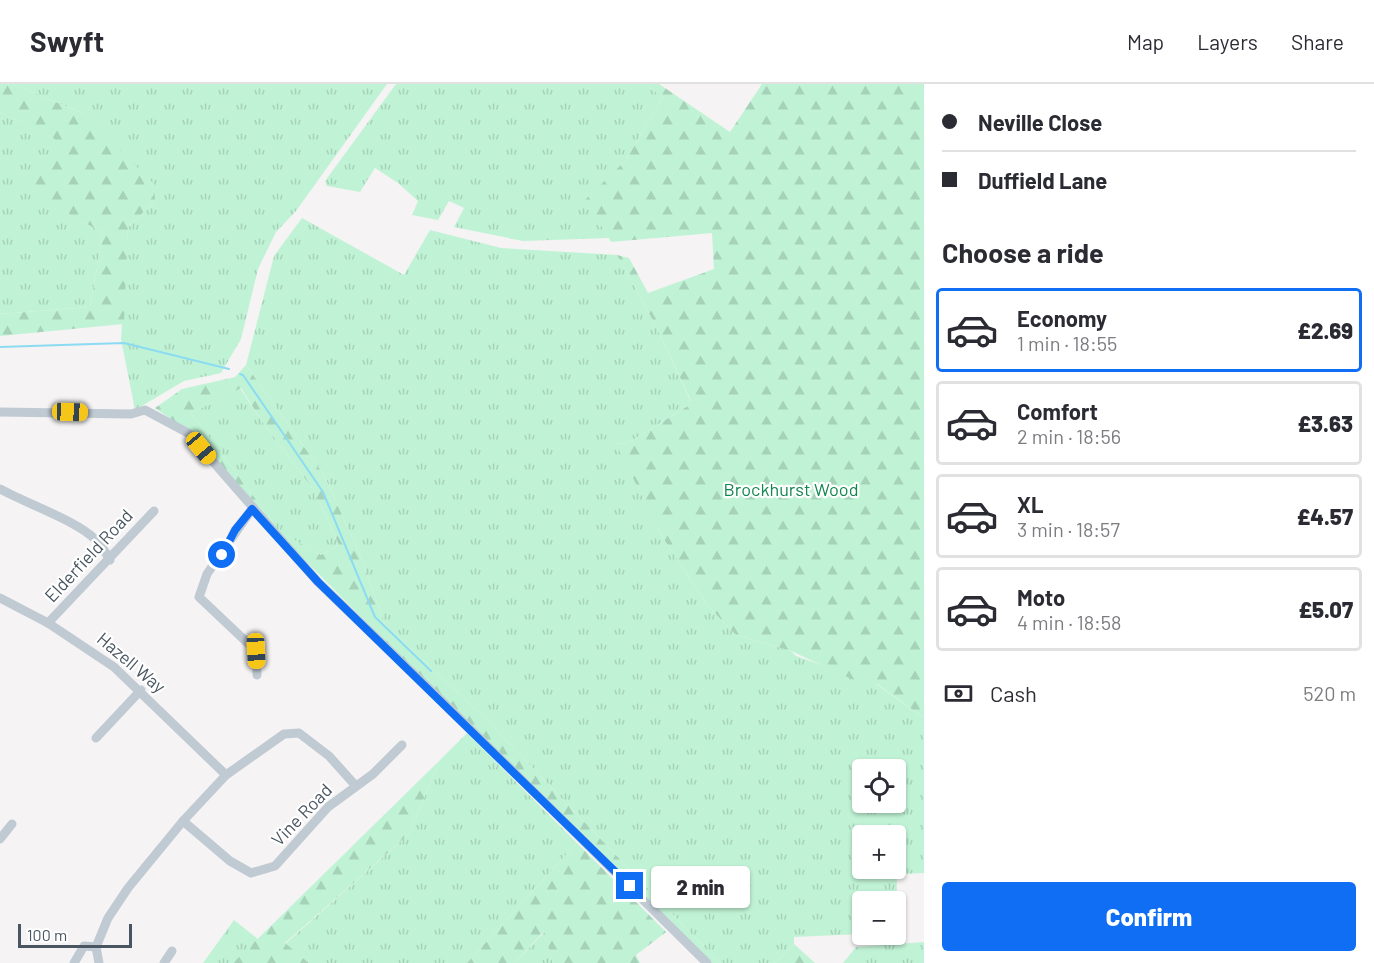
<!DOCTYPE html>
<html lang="en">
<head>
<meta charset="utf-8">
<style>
  :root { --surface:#fff; --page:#f7f7f7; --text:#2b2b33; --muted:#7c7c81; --line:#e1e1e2; --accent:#0f6ef3 }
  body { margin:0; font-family:Barlow,sans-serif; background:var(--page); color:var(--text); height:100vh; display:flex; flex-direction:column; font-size:22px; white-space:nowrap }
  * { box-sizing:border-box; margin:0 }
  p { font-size:20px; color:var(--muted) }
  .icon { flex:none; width:33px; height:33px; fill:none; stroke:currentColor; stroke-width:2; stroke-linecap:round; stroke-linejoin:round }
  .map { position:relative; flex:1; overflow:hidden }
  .sheet { display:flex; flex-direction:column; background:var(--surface); width:450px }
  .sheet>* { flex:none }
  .top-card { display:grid; align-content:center; height:132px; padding:0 18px; background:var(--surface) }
  .tools { position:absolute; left:852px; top:675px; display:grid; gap:12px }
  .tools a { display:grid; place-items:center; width:54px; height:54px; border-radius:6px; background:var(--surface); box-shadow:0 2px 4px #0004; font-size:30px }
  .scale { position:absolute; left:18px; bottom:15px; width:114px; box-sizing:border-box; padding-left:6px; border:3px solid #495662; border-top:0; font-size:16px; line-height:21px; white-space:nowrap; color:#495662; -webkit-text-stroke:4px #fff; paint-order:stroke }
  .end { position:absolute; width:27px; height:27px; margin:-14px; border:8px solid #0f6ef3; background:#fff; box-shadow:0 0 0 3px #fff }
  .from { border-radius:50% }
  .bubble { position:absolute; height:42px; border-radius:6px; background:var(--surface); box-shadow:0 2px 4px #0004; font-size:20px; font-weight:800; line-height:42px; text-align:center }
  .car { position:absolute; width:18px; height:36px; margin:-18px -9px; border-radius:8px; box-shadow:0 0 4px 2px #0007; background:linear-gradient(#f5c518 24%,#345 0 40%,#f5c518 0 76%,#345 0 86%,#f5c518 0) }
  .top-card b { display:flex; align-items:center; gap:21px; height:57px; font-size:22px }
  .top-card b+b { border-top:2px solid var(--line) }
  .top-card i { width:15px; height:15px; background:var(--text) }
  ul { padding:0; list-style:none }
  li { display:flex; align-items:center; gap:18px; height:84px; margin:0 12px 9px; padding:0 6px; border:3px solid var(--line); border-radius:6px }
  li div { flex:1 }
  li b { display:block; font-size:22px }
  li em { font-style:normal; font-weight:800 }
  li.on { border-color:var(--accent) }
  li>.icon { width:54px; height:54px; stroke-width:1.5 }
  h2 { padding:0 18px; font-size:27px; line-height:72px }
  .pay { display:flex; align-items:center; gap:15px; height:66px; padding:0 18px; font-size:22px }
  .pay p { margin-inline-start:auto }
  .action { display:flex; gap:12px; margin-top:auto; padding:12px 18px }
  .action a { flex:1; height:69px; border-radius:6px; background:var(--accent); color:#fff; font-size:24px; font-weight:800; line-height:69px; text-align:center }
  header { display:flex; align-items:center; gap:36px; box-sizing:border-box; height:84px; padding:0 30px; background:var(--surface); border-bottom:2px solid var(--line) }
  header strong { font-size:28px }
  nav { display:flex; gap:33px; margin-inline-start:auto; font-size:21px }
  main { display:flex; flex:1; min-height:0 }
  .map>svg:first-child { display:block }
  .grass { fill:url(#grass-tufts); fill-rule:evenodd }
  .forest { fill:url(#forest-firs) }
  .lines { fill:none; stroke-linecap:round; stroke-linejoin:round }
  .stream { stroke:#8bdbf3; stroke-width:2 }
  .minor { stroke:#c0cad3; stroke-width:9 }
  .route { stroke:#0f6ef3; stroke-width:8 }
  .labels { text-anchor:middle; stroke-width:4.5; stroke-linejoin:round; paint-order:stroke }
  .park-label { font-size:18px; fill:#11864e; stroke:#fff }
  .street-label { font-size:18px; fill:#495662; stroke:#fff }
</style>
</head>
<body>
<header>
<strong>Swyft</strong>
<nav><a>Map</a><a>Layers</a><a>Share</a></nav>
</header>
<main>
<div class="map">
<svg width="924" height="879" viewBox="0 0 924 879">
  <defs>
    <pattern id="grass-tufts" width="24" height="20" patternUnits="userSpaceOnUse" patternTransform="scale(1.5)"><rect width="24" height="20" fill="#c0f3d5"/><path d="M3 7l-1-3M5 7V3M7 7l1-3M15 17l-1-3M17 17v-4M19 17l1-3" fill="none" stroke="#a6d2b9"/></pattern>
    <pattern id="forest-firs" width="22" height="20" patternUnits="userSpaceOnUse" patternTransform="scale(1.5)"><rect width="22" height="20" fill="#c0f3d5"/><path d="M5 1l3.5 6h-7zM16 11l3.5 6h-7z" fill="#a6d2b9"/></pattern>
  </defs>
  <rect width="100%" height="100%" fill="#f5f3f3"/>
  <g class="grass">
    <polygon points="13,0 387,0 296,127 276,148 258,185 241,255 221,289 184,297 135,326 121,255 128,143 155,117 82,29"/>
    <polygon points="396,0 645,0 663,13 626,76 586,116 609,154 523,157 454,143 464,124 449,117 438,136 412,131 418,117 398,99 375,84 360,108 327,102 325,97"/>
    <polygon points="0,28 56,55 31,108 103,149 90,223 0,230"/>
    <path d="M302 134 404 191 430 146 501 164 617 171 656 242 691 318 688 322 628 359 617 360 663 454 708 522 736 551 791 567 796 572 876 600 924 634V789L897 790 896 849V818H862V850L794 853V860L775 879H719L484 633 385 541 360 471 324 391 246 281 274 172ZM862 686H896V718H862ZM862 752H896V784H862Z"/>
    <polygon points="240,304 261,336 313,405 339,461 321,471 285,451 282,453 270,442 273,438 191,329"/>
    <polygon points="467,649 577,759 467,879 309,879 285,860 409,750 440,676"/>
    <polygon points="234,836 288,879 203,879"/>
    <polygon points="545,847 553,879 515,879"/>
    <polygon points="924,858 924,879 843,879 856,863"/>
  </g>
  <g class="forest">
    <polygon points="0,0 13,0 82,29 154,100 155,117 128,143 124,240 0,252 0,230 90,223 103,149 30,108 55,55 0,28"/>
    <polygon points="645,0 659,0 730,48 762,0 924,0 924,634 877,600 871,604 791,567 736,551 708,522 663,454 616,360 628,359 688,322 691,317 656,242 617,171 629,174 648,209 714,185 712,149 611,158 585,116 626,76 663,13"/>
    <polygon points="246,281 324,391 360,471 385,541 484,633 719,879 711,879 593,760 464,637 282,453 284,450 321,471 339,461 313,405 261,336 241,304 191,329 273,438 270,442 200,355 155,324 182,305 235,293"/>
    <polygon points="440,676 409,750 285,859 309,879 233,879"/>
    <polygon points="577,759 666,848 636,871 640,879 553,879 544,847 515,879 467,879"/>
    <polygon points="794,860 815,879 775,879"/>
  </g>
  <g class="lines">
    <g class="stream">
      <polyline points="0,263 124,259 229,285"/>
      <polyline points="240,290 243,291 323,408 375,533 431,587"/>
    </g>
    <g class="minor">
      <polyline points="0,328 131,330 145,326 188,349 318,498 442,617 707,879"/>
      <path d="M0 405C27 420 76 436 96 456 102 462 106 469 110 476"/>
      <polyline points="252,425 207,490 199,513 256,567 257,591"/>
      <polyline points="0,514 48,539 114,583 226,691"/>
      <polyline points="48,539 154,427"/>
      <polyline points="96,654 141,606"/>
      <polyline points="183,737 230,777 251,789 275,782 328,723 373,690 402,661"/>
      <polyline points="0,755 12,740"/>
      <polyline points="74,879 84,862 96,863"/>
      <polyline points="99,879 96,863 108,834 128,804 183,737 226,691 284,650 299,649 329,672 355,701"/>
      <polyline points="164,879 172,867"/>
    </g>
  </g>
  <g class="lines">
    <polyline class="route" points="222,471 235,446 252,425 318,498 630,802"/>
  </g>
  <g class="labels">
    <g class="park-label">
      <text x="791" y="412">Brockhurst Wood</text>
    </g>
    <g class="street-label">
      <text transform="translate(89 472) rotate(-47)" y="6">Elderfield Road</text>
      <text transform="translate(131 579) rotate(40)" y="6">Hazell Way</text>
      <text transform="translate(302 731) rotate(-46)" y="6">Vine Road</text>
    </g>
  </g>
</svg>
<div class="tools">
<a><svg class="icon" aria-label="locate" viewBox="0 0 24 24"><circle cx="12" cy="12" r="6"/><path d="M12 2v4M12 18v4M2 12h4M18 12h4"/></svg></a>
<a>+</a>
<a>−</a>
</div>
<div class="scale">100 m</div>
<i class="end from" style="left:222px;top:471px"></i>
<i class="end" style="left:630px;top:802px"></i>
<div class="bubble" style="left:651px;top:782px;width:99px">2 min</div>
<i class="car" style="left:70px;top:328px;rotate:92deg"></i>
<i class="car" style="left:201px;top:364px;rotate:140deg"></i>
<i class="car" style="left:256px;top:567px;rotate:177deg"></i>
</div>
<section class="sheet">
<div class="top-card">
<b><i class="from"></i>Neville Close</b>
<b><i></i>Duffield Lane</b>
</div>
<h2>Choose a ride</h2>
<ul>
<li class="on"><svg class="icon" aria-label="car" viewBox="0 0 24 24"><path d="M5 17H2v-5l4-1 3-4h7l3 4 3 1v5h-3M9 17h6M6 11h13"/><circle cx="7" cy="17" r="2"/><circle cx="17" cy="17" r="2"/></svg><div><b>Economy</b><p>1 min · 18:55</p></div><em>£2.69</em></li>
<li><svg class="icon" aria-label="car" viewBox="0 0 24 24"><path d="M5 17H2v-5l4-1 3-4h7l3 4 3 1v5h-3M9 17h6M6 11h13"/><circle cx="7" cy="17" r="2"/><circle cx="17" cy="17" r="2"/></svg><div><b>Comfort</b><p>2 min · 18:56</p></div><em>£3.63</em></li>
<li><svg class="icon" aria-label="car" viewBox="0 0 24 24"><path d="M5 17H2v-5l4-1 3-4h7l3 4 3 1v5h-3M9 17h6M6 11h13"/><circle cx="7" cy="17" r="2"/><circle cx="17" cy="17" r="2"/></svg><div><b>XL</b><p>3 min · 18:57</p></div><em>£4.57</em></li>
<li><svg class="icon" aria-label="car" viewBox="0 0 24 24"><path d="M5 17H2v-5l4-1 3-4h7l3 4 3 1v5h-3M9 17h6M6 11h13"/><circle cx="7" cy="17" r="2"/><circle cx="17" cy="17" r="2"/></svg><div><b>Moto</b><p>4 min · 18:58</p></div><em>£5.07</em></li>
</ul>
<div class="pay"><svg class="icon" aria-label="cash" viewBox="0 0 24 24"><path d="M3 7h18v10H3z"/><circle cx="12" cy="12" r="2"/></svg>Cash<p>520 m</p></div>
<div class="action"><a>Confirm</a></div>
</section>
</main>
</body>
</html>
